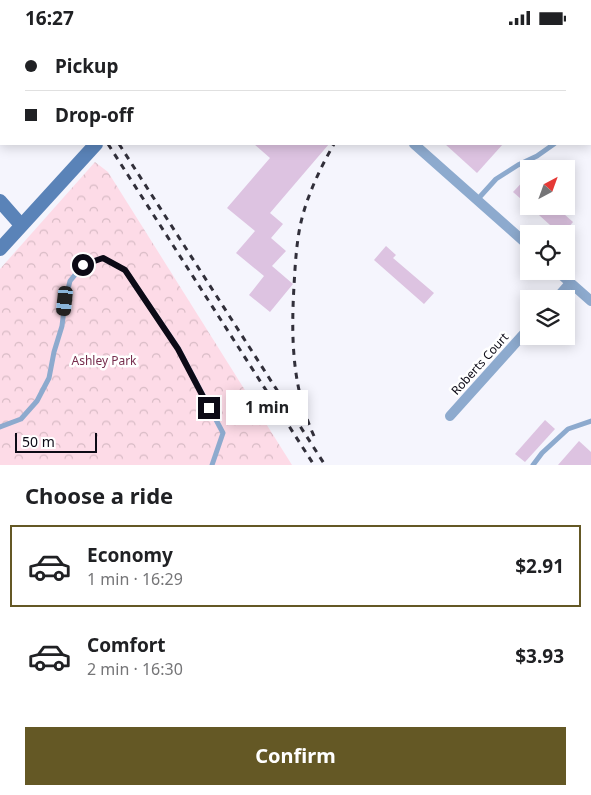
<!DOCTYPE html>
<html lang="en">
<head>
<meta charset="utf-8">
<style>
  :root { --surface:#fff; --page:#f2f2f2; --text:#202124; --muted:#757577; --line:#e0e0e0; --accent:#645825 }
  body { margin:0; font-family:"Noto Sans",sans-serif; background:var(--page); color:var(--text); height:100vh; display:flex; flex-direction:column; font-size:19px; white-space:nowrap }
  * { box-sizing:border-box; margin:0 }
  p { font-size:16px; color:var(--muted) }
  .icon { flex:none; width:28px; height:28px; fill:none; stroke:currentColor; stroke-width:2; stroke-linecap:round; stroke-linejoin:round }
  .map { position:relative; height:430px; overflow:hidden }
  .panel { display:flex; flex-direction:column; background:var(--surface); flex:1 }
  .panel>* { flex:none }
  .hud { position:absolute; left:0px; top:0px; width:591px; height:110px; box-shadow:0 2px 12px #0003; display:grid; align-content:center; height:110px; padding:0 25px; background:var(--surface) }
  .needle { width:32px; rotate:41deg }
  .buttons { position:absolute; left:520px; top:125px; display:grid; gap:10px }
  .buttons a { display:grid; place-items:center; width:55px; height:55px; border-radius:0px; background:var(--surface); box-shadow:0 2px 12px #0003; font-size:25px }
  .scale { position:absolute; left:15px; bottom:12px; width:82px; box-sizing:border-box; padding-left:5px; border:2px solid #0c0a16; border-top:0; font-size:14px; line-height:18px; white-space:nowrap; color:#0c0a16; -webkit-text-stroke:4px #fff; paint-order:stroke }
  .end { position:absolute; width:22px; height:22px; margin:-11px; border:6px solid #0c0a16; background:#fff; box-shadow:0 0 0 2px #fff }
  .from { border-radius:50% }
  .bubble { position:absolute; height:35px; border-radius:0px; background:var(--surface); box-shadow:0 2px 12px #0003; font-size:16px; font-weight:700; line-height:35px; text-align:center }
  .car { position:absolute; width:15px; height:30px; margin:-15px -8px; border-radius:6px; box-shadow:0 0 4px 1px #0007; background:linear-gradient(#222 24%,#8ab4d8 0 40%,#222 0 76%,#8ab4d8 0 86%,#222 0) }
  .hud b { display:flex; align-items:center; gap:18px; height:48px; font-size:19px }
  .hud b+b { border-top:1px solid var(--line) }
  .hud i { width:12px; height:12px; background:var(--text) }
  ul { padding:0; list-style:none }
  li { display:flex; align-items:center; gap:15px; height:82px; margin:0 10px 8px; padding:0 15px; border:2px solid transparent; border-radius:0px }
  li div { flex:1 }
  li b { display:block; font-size:19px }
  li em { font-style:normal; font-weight:700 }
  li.current { border-color:var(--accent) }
  li>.icon { width:45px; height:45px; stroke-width:1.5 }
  h2 { padding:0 25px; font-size:22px; line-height:60px }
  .action { display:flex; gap:10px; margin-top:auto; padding:10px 25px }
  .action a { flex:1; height:58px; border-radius:0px; background:var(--accent); color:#fff; font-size:20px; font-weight:700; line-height:58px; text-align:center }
  .status { display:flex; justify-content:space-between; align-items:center; height:35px; padding:0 25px; background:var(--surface); direction:ltr }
  .status svg { height:14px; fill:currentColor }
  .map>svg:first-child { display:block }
  .park { fill:url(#park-crowns) }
  .building { fill:#ddc3e1 }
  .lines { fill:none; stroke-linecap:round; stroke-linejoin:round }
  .service { stroke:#8daace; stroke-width:5 }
  .minor { stroke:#8daace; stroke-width:10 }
  .secondary { stroke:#5a83b8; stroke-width:14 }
  .rail { stroke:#312f3a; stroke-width:3; stroke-dasharray:6 6; stroke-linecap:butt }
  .route { stroke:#0c0a16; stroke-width:6 }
  .labels { text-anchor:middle; stroke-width:5; stroke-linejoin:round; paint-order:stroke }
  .park-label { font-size:12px; fill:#772e4e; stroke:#fff }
  .street-label { font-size:12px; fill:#0c0a16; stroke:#fff }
</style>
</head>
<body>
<div class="status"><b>16:27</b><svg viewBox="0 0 49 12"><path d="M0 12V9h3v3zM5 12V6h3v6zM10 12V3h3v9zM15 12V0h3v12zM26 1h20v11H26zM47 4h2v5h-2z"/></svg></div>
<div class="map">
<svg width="591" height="430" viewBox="0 0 591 430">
  <defs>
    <pattern id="park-crowns" width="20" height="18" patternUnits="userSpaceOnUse" patternTransform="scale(1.25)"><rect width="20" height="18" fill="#fddbe7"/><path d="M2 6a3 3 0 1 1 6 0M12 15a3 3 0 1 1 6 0" fill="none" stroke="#d8bbc5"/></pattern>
  </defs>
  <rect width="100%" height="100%" fill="#f5f5fd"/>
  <polygon class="park" points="95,127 108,137 292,430 0,430 0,234"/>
  <g class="building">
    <polygon points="254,109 329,109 270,178 283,189 271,203 286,216 272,231 293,249 270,277 249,260 264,241 236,218 255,196 227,173 270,123"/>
    <polygon points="445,109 503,109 477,138"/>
    <polygon points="529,140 529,171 513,157"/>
    <polygon points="529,171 555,171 573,187 563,199 560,199"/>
    <polygon points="386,211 396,220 393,223 434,258 424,269 374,225"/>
    <polygon points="545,385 555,394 525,427 515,419"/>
    <polygon points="579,406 591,417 591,430 558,430"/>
  </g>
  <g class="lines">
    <g class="service">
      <polyline points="319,1 320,0"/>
      <polyline points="590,89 591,89"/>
      <polyline points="477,165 496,144 518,130 537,121 554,109"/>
      <polyline points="0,392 21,384 37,366 49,343 54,317 62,291 65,266 70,246 83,230 103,223 125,235 178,313 223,398 212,430"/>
      <polyline points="533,430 542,418 568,394 591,386"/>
    </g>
    <g class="minor">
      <polyline points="291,0 293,1"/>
      <polyline points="414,109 529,211"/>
      <polyline points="557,236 591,266"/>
      <polyline points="556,264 570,248"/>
      <polyline points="450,381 529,293"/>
    </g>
    <g class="secondary">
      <polyline points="189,1 190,0"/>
      <polyline points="0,166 21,190"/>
      <polyline points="0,214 96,109"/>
    </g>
    <g class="rail">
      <polyline points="37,0 38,1"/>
      <polyline points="49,0 49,1"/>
      <polyline points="423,1 424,0"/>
      <polyline points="108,109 314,430"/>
      <polyline points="119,109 325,430"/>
      <path d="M314 401C292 353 291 302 294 251 295 233 296 215 299 197 304 167 319 135 334 109"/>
    </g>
  </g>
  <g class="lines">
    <polyline class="route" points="83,230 103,223 125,235 178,314 209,373"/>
  </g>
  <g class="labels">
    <g class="park-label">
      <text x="104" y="330">Ashley Park</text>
    </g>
    <g class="street-label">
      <text transform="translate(480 329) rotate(-48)" y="4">Roberts Court</text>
    </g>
  </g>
</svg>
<div class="buttons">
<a><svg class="needle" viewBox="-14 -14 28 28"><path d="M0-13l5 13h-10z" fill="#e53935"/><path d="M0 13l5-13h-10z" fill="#757577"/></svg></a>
<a><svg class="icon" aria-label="locate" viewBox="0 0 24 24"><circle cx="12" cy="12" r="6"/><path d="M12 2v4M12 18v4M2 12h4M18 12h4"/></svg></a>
<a><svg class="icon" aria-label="layers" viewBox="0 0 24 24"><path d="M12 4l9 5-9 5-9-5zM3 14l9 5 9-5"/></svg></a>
</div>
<div class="scale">50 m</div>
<i class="end from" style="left:83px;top:230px"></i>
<i class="end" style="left:209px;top:373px"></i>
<div class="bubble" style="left:226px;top:355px;width:82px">1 min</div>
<i class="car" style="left:65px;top:266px;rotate:186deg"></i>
<div class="hud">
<b><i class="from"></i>Pickup</b>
<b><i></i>Drop-off</b>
</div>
</div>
<section class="panel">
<h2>Choose a ride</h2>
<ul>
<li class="current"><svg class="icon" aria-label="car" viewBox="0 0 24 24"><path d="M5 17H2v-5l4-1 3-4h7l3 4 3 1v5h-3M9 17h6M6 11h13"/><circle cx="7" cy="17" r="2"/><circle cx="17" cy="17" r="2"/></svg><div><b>Economy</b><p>1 min · 16:29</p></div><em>$2.91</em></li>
<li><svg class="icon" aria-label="car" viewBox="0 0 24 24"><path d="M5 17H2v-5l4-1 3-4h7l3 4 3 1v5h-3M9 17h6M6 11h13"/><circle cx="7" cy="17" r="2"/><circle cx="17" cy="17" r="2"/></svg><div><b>Comfort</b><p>2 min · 16:30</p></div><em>$3.93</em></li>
</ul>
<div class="action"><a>Confirm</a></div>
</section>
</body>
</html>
